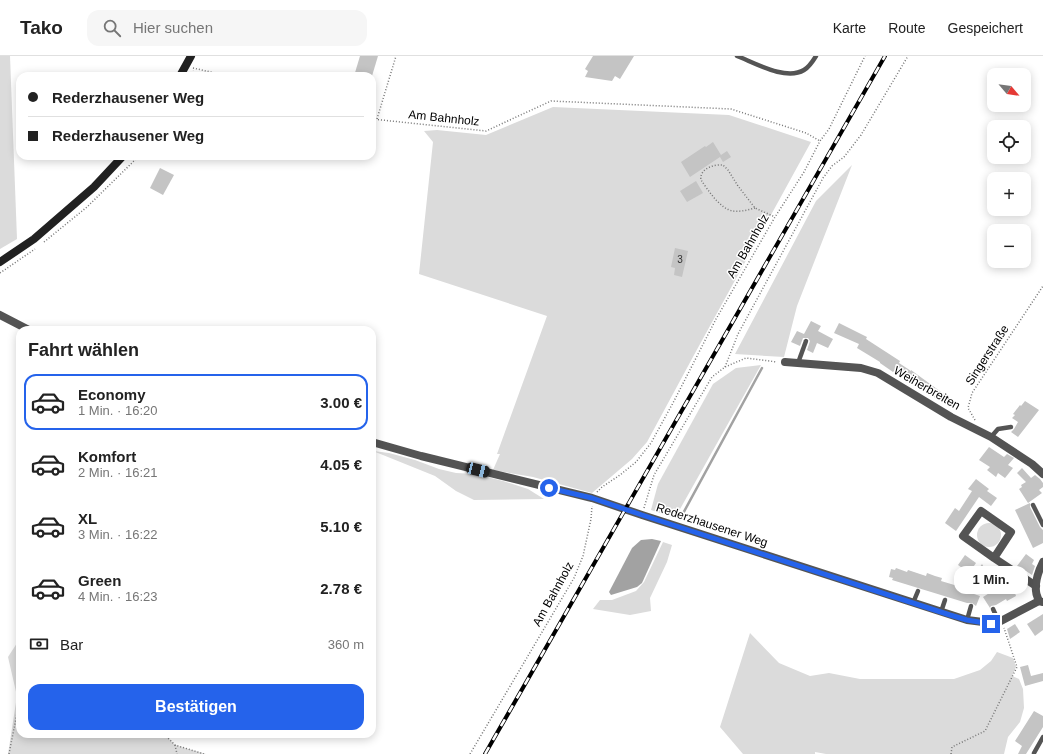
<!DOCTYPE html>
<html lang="de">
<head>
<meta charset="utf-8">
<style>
  :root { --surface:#fff; --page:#f6f6f6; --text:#222; --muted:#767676; --line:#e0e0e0; --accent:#2563eb }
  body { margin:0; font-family:Arial,sans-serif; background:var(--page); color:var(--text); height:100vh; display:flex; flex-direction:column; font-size:15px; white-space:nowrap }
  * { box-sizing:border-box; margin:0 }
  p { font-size:13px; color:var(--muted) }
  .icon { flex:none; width:22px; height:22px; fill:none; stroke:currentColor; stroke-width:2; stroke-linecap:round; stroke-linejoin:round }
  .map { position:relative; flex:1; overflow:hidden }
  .panel { position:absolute; left:16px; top:270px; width:360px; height:412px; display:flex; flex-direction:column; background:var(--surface); border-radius:12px; box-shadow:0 2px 10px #0003 }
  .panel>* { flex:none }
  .guide { position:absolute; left:16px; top:16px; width:360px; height:88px; border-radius:12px; box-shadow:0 2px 10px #0003; display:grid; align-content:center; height:88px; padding:0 12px; background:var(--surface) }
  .needle { width:26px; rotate:119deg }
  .tools { position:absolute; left:987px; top:12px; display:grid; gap:8px }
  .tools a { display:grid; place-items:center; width:44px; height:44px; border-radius:8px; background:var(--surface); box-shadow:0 2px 10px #0003; font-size:20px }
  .end { position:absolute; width:18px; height:18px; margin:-9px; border:5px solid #2563eb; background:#fff; box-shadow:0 0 0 2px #fff }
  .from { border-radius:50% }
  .bubble { position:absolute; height:28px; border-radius:12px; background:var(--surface); box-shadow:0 2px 10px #0003; font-size:13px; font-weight:800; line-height:28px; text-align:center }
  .car { position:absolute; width:12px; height:24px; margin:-12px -6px; border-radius:5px; box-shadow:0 0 3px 1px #0007; background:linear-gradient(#222 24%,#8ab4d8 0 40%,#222 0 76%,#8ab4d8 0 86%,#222 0) }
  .guide b { display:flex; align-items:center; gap:14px; height:38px; font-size:15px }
  .guide b+b { border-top:1px solid var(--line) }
  .guide i { width:10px; height:10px; background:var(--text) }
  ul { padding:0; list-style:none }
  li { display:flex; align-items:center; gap:12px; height:56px; margin:0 8px 6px; padding:0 4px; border:2px solid transparent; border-radius:12px }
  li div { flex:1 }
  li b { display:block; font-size:15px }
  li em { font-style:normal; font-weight:800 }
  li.current { border-color:var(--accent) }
  li>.icon { width:36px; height:36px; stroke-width:1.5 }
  h2 { padding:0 12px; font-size:18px; line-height:48px }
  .pay { display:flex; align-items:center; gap:10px; height:44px; padding:0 12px; font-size:15px }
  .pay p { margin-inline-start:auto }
  .button { display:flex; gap:8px; margin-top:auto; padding:8px 12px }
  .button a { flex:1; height:46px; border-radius:12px; background:var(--accent); color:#fff; font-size:16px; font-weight:800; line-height:46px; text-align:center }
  header { display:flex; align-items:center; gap:24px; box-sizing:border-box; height:56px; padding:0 20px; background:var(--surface); border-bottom:1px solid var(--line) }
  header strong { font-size:19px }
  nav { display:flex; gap:22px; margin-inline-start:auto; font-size:14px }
  .search { width:280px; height:36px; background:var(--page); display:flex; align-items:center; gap:10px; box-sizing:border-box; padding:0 14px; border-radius:12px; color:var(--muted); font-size:15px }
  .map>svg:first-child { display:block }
  .green { fill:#dbdbdb }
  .water { fill:#a2a2a2 }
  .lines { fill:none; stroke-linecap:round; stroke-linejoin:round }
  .stream { stroke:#a2a2a2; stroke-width:2.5 }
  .building { fill:#c4c4c4 }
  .path { stroke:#767676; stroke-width:1.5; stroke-dasharray:1 2; stroke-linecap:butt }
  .service { stroke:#545454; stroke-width:4.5 }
  .minor { stroke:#545454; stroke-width:8 }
  .secondary { stroke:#212121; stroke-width:8 }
  .rail-casing { stroke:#000; stroke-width:4 }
  .rail { stroke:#fff; stroke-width:2.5; stroke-dasharray:8; stroke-linecap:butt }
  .route { stroke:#2563eb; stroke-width:5 }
  .labels { text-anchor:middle; stroke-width:3; stroke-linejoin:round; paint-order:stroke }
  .number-label { font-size:10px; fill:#313131 }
  .street-label { font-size:12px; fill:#000; stroke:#fff }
</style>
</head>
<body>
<header>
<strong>Tako</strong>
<div class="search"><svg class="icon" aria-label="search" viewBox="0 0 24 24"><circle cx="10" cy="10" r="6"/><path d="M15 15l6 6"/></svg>Hier suchen</div>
<nav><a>Karte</a><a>Route</a><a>Gespeichert</a></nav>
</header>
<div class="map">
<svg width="1043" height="698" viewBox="0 0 1043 698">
  <rect width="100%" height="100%" fill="#fff"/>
  <g class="green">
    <polygon points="0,0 10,0 17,183 0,193"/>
    <polygon points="553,51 729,59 811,86 694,299 647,386 632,403 592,437 533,421 493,414 500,398 497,398 547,260 419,218 433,86 424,75 437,74 486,79"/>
    <polygon points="852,109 797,250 784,301 735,298 816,145"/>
    <polygon points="761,309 675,462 651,454 658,428 713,328 736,312"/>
    <polygon points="373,395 389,397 415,404 439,413 456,417 475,418 503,425 528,433 544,443 474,444 456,435 435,420"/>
    <circle cx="989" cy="479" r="12"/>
    <polygon points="663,486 672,489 667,506 650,542 651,555 630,559 593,553 600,544 612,544 636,535 644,526"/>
    <polygon points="750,577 779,607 810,620 829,617 860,623 954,623 980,614 991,605 997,596 1013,602 1016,611 1012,620 1019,623 1023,633 1024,652 1020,666 1008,681 1004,698 826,698 815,696 815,698 743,698 720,671"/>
    <polygon points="19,584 20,584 20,678 164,678 175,689 206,698 8,698 17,640 8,601"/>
  </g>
  <polygon class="water" points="652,483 661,485 642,527 637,531 611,539 609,536 632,492 641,484"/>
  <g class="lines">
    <polyline class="stream" points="680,463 762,312"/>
  </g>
  <g class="building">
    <polygon points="360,0 378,0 372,20 354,20"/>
    <polygon points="593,0 634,0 620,23 615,20 612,25 585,21 588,15 585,13"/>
    <polygon points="713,86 721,99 727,95 731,101 723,106 720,101 690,121 681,106 705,90 706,91"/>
    <polygon points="160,112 174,119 163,139 150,132"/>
    <polygon points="696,125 703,137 687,146 680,135"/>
    <polygon points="675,192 688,195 682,221 674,219 675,212 671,211"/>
    <polygon points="811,265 821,270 818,275 833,283 828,292 817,287 813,297 807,294 810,285 808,282 803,282 800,290 791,286 797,275 804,278"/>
    <polygon points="839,267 867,281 866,283 900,305 899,307 911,315 911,314 948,341 944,346 938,342 937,343 906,322 906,321 895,314 893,316 880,307 880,306 857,292 859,288 834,277"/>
    <polygon points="1025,345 1039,354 1018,381 1011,376 1014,373 1018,366 1012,362 1015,359 1013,358 1020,349 1021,350"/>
    <polygon points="989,391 1004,401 1007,398 1014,402 1008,409 1013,412 1005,422 998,417 996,421 987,414 990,411 979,404"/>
    <polygon points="1022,412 1031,422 1035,419 1040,423 1043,427 1043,431 1039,434 1042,437 1028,447 1019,433 1022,431 1021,429 1026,426 1017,417"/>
    <polygon points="976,423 989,433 987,435 997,442 991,450 979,441 956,475 945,467 955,452 959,455 972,435 968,433"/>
    <polygon points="1030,447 1030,451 1040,471 1043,474 1043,487 1033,492 1015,454"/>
    <polygon points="1026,498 1034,504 1032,508 1035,510 1032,519 1026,515 1025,516 1017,510"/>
    <polygon points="965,499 976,507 969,517 958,509"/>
    <polygon points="982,508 993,527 977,515"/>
    <polygon points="896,512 907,516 908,514 926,520 927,517 935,520 942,522 941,525 971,534 971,537 980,540 976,550 972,547 967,547 892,524 893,522 889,521 891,513 895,514"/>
    <polygon points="1017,526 1021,533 1015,537 1016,540 1007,545 1006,543 996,549 991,550 990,552 983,541 999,531 1001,534"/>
    <polygon points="1043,558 1043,574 1035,580 1027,568"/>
    <polygon points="1015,568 1020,576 1010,583 1007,573"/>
    <polygon points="1028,609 1031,620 1043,617 1043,625 1025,630 1020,611"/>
    <polygon points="1034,655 1043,660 1043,671 1026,698 1018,698 1022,690 1015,685"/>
  </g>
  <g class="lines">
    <g class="path">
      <polyline points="193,12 228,20"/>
      <polyline points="192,20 193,14"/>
      <polyline points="372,63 486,75 551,45 731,53 806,77 820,85"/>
      <polyline points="377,63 396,0"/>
      <path d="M755 152C748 154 740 156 733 155 720 153 708 134 701 124 699 113 714 108 723 109L728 114 738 130 755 152 775 161"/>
      <polyline points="44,186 87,151 139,100"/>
      <polyline points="0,217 35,193"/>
      <polyline points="725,311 738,278 823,122 832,110 844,101 861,79 908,0"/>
      <polyline points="975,364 968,352 972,337 1043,230"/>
      <polyline points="597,436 602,431 620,419 636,406 651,387 674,345 716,263 775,161 804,116 820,85 829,73 865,0"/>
      <polyline points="644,452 654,419 712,321 725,311 746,302 777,306"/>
      <polyline points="164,678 175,689 204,698"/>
      <polyline points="175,689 177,698"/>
      <polyline points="9,698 20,642"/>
      <polyline points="470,698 574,522 583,500 591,463 592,450"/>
      <polyline points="951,698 952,691 985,675 1017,611 1004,572"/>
    </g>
    <g class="service">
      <path d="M737 0C755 7 786 25 804 14 809 11 813 5 816 0"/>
      <polyline points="798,307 806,285"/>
      <polyline points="991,381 998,373 1011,371"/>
      <polyline points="1033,449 1043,469"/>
      <polyline points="913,547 918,535"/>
      <polyline points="993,553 999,566"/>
      <polyline points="941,556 945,544"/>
      <polyline points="967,564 971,550"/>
      <polyline points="1034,697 1043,681"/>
    </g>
    <g class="minor">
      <polyline points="0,259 29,274"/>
      <polyline points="785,306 861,312 878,317 951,361 991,381 1032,408 1043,418"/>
      <polyline points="372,386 421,400 592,442 642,459 967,564 991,567 999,566 1039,545"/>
      <polyline points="994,502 963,480 981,455 1011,476 994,502 1036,530"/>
      <path d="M1043 506C1039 514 1035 526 1036 535 1036 539 1038 542 1039 545L1043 546"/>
    </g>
    <g class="secondary">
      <polyline points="180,20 191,0"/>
      <polyline points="0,206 34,183 94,131 123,100"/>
    </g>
    <defs>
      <polyline id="rail" points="485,698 885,0"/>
    </defs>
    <use href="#rail" class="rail-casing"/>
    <use href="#rail" class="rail"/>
  </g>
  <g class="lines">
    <polyline class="route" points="549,432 592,442 642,459 950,559 967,564 991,568"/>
  </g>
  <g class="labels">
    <g class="number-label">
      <text x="680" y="207">3</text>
    </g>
    <g class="street-label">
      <text transform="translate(444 62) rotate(6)" y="4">Am Bahnholz</text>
      <text transform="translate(748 190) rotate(-60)" y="4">Am Bahnholz</text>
      <text transform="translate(987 299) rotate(-57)" y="4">Singerstraße</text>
      <text transform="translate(927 332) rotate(30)" y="4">Weiherbreiten</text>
      <text transform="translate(712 469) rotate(18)" y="4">Rederzhausener Weg</text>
      <text transform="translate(553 538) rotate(-61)" y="4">Am Bahnholz</text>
    </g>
  </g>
</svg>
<div class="tools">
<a><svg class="needle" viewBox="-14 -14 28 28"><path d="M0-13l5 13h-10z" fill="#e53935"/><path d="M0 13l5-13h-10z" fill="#767676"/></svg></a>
<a><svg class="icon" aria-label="locate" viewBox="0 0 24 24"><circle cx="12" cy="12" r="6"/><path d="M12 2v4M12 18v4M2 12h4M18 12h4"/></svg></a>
<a>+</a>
<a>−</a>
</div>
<i class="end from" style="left:549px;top:432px"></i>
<i class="end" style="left:991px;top:568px"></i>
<div class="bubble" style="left:954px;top:510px;width:74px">1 Min.</div>
<i class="car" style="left:478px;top:414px;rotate:104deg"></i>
<div class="guide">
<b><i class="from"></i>Rederzhausener Weg</b>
<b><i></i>Rederzhausener Weg</b>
</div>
<section class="panel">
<h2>Fahrt wählen</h2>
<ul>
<li class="current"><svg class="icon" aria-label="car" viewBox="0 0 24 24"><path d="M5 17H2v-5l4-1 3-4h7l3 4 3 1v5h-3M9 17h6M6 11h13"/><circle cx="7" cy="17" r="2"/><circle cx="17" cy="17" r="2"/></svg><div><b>Economy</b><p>1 Min. · 16:20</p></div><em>3.00 €</em></li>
<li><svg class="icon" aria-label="car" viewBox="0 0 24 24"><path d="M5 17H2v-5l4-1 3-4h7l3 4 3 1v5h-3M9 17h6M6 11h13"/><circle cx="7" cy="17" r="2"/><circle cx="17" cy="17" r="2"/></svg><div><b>Komfort</b><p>2 Min. · 16:21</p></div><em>4.05 €</em></li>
<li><svg class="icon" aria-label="car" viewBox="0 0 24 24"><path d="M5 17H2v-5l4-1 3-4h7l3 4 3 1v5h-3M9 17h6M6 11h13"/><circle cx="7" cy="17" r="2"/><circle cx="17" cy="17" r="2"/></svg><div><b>XL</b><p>3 Min. · 16:22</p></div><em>5.10 €</em></li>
<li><svg class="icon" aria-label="car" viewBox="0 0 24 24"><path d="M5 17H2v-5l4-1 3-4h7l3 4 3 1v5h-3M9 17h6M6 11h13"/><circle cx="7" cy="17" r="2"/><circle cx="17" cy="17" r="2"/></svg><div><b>Green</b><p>4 Min. · 16:23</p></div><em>2.78 €</em></li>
</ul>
<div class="pay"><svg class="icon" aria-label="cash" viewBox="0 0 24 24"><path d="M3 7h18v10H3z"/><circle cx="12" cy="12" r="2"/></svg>Bar<p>360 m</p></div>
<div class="button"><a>Bestätigen</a></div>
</section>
</div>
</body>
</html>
